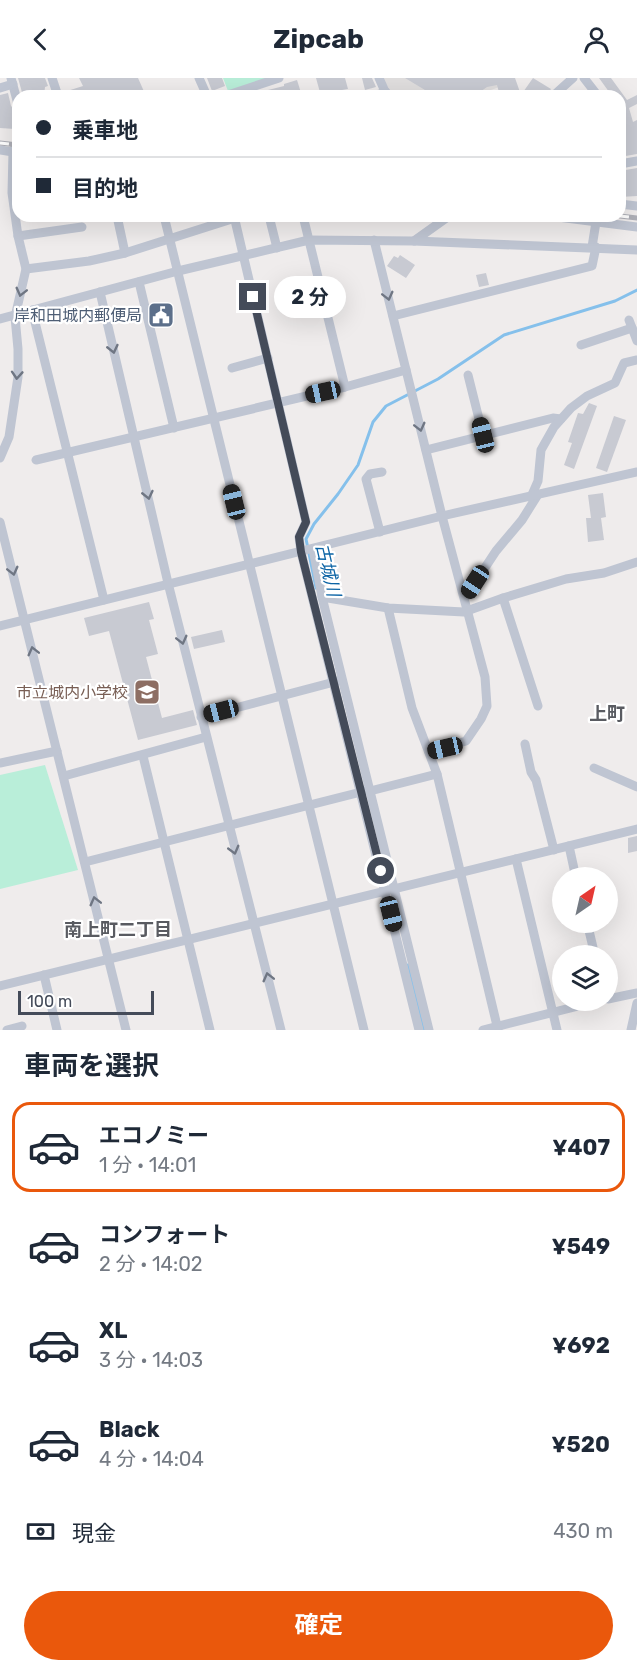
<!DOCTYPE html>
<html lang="ja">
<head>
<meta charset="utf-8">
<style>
  :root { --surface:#fff; --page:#f6f6f7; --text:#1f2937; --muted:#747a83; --line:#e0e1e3; --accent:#ea580c }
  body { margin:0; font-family:Rubik,"Noto Sans JP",sans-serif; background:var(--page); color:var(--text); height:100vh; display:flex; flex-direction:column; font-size:22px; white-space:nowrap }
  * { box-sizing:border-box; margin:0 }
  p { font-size:20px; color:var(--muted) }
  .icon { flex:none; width:33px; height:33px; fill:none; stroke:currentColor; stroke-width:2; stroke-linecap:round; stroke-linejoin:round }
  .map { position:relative; height:952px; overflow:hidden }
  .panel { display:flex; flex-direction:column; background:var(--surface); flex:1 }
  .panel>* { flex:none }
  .hud { position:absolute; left:12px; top:12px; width:614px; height:132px; border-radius:18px; box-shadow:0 6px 24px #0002; display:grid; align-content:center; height:132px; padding:0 24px; background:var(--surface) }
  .needle { width:39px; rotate:34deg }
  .fabs { position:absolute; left:552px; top:789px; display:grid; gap:12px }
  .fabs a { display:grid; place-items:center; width:66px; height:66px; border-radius:50%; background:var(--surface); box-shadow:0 6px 24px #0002; font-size:30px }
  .scale { position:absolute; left:18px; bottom:15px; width:136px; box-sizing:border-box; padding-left:6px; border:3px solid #444b59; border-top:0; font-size:16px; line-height:21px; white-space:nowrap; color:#444b59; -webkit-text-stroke:4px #fff; paint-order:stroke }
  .end { position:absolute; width:27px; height:27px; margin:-14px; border:8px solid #444b59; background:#fff; box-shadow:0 0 0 3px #fff }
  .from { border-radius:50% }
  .bubble { position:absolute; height:42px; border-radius:21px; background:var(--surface); box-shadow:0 6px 24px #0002; font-size:20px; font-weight:700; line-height:42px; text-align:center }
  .car { position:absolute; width:18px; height:36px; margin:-18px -9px; border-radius:8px; box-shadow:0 0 4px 2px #0007; background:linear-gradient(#222 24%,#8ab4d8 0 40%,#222 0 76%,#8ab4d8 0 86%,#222 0) }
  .hud b { display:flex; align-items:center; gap:21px; height:57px; font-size:22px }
  .hud b+b { border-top:2px solid var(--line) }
  .hud i { width:15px; height:15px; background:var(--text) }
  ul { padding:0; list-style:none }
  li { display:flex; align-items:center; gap:18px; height:90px; margin:0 12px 9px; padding:0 12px; border:3px solid transparent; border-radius:18px }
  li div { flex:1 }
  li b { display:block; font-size:22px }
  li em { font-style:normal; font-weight:700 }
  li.active { border-color:var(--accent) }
  li>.icon { width:54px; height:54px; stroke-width:1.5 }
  h2 { padding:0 24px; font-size:27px; line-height:72px }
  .pay { display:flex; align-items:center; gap:15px; height:66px; padding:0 24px; font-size:22px }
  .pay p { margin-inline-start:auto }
  .action { display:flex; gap:12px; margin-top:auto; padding:12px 24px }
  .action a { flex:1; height:69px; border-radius:36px; background:var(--accent); color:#fff; font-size:24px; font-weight:700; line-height:69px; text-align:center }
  header { display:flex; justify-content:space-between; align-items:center; height:78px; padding:0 24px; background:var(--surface); font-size:27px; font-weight:700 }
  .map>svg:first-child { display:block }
  .education { fill:#e0dede }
  .green { fill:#b9eed9 }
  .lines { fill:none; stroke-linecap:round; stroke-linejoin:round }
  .stream { stroke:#85c0eb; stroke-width:3 }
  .building { fill:#c8cad2 }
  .minor { stroke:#bfc5d2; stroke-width:9 }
  .rail-casing { stroke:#aeafb7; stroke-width:5 }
  .rail { stroke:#fff; stroke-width:3; stroke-dasharray:9; stroke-linecap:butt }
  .oneway { stroke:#6f7683 }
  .route { stroke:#444b59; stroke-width:8 }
  .labels { text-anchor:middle; stroke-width:4.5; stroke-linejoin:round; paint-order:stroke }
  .service-label { font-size:16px; fill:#4e5e75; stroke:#fff; text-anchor:end }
  .education-label { font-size:16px; fill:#785e54; stroke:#fff; text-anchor:end }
  .water-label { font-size:18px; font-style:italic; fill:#0c64a5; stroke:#fff }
  .neighbourhood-label { font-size:18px; font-weight:bold; fill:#595b61; stroke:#fff }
</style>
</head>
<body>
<header><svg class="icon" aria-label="back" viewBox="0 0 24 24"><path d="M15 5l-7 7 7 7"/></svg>Zipcab<svg class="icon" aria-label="person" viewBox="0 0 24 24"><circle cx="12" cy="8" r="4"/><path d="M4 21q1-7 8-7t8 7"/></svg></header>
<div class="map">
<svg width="637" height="952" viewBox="0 0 637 952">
  <rect width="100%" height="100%" fill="#efecec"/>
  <polygon class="education" points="382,0 505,0 507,6 491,12 493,18 390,18"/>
  <g class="green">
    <polygon points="223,0 270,0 228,13"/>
    <polygon points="45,687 78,792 0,811 0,697"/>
  </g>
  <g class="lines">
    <g class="stream">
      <polyline points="316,510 306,461 314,446 338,416 358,387 373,344 386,328 438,301 504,257 615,223 637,212"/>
      <polyline points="408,887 424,952"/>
    </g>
  </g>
  <g class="building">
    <polygon points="18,0 45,0 48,8 45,9 44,18 23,18"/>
    <polygon points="79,0 138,0 146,18 127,18 125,14 120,17 117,12 107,18 65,18 64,14 83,8"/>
    <polygon points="207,0 222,0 225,8 212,13"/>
    <polygon points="316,0 345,0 348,11 342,12 343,15 333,18 321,18"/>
    <polygon points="362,0 372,0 376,9 365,12"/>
    <polygon points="405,0 515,0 521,17 533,0 551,11 546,18 500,18 497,7 487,9 474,18 435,18"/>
    <polygon points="599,0 611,0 627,22 637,17 637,26 629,30 633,44 637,42 637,76 620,79 620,47 626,45 620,28 620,18 612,18"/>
    <polygon points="297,2 302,18 256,18 256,15 284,8 284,6"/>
    <polygon points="8,15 11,28 15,32 15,51 0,50 0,17"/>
    <polygon points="637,90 637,118 620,119 620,93"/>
    <polygon points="400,177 415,187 406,200 387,188 394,178 398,180"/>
    <polygon points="486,195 489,207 479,209 476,197"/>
    <polygon points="589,325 597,328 574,391 564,387 572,365 568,364 578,335 583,336"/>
    <polygon points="614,338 626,342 607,394 596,390"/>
    <polygon points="603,415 606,439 601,440 604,462 588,464 586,440 591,440 588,417"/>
    <polygon points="149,524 154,541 149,542 158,576 146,579 162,640 193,632 197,647 138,662 109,553 89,558 84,540"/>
    <polygon points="222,552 225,564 194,571 191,559"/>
    <polygon points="637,758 637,773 628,775 628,760"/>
  </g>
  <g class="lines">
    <g class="minor">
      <polyline points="11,0 18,26"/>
      <polyline points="52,0 58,18"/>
      <polyline points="199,0 207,18"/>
      <polyline points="379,0 387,18"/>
      <polyline points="584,0 598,18"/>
      <polyline points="0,10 13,6"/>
      <polyline points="225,18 279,0"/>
      <polyline points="373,18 386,14"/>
      <polyline points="553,18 573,0"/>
      <polyline points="0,72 13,74"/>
      <polyline points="620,86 637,83"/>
      <polyline points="620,126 637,128"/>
      <polyline points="117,138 125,175"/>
      <polyline points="164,138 364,952"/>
      <polyline points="234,138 306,444 299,459 301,474 419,952"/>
      <polyline points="269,138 277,170"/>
      <polyline points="303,138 345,309"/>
      <polyline points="550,138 637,149"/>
      <polyline points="18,158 82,149"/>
      <polyline points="374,162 442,438 485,599 487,628 481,641 466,663 429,674"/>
      <polyline points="414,163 449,138"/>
      <polyline points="592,169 596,144"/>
      <polyline points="26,191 89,183 125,175 235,140"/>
      <polyline points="139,204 174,350"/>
      <polyline points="100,214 168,505 281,952"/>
      <polyline points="32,232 104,522"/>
      <polyline points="393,238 592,188 596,169"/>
      <polyline points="0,241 178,193 309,162 414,163 637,172"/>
      <polyline points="629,242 637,263"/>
      <polyline points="581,267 632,250"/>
      <polyline points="232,290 268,280"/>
      <polyline points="468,297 483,357"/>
      <polyline points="426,372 553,340 561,341"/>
      <polyline points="0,380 9,359 18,299 18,271 15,239 26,191 18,158 12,115 13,74 18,61"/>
      <polyline points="36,382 345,309 406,292"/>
      <polyline points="531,419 538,403 541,372 554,349 571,330 587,318 615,305 624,285 637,282"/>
      <polyline points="0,444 126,952"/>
      <polyline points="380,454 366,401 370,396 382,394"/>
      <polyline points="313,471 322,519 429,952"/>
      <polyline points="322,519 388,530 464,534 503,520 566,501 604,495 637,484"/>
      <polyline points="465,520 496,473 522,442 537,418"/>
      <polyline points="503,520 538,628"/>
      <polyline points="388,530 412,630 437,696 498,952"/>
      <polyline points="0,548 442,438 637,394"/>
      <polyline points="201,639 338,603"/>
      <polyline points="525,666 531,694 536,702 554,772"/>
      <polyline points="143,678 210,952"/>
      <polyline points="0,685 57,673"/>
      <polyline points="594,690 637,709"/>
      <polyline points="64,698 206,659"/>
      <polyline points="370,713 437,696"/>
      <polyline points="569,768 576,800"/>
      <polyline points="516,781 557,952"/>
      <polyline points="85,784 365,713"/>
      <polyline points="587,844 595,878"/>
      <polyline points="44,897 57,952"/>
      <polyline points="0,908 637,751"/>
      <polyline points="608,921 637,915"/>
      <polyline points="7,952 22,948"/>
      <polyline points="483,952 602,922"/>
      <polyline points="631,952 637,925"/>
    </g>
    <defs>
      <g id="rail">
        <polyline points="0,65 18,67"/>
        <polyline points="620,138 637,140"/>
      </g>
    </defs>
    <use href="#rail" class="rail-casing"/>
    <use href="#rail" class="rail"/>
  </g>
  <defs><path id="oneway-chevron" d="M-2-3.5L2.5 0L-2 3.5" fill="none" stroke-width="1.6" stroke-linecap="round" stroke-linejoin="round" transform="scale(1.5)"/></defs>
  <g class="oneway">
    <use href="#oneway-chevron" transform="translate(21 214) rotate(104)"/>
    <use href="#oneway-chevron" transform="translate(388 218) rotate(76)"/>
    <use href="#oneway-chevron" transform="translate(113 271) rotate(77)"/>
    <use href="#oneway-chevron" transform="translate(17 297) rotate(94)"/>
    <use href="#oneway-chevron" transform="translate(420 349) rotate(76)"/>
    <use href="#oneway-chevron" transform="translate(148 417) rotate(77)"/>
    <use href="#oneway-chevron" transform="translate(13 493) rotate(76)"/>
    <use href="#oneway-chevron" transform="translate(182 562) rotate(76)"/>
    <use href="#oneway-chevron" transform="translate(33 573) rotate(-104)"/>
    <use href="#oneway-chevron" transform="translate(234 772) rotate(75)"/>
    <use href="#oneway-chevron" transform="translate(95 823) rotate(-104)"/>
    <use href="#oneway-chevron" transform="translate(268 899) rotate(-104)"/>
  </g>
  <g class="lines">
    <polyline class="route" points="253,219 306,444 299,459 301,474 381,793"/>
  </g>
  <defs>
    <symbol id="civic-square" viewBox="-11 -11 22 22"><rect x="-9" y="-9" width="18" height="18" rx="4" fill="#5c6f8a" stroke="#fff"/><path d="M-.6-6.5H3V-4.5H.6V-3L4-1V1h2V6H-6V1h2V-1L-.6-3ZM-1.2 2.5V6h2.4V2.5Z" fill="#fff"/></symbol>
    <symbol id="school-square" viewBox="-11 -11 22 22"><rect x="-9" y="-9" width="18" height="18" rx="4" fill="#8d6e63" stroke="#fff"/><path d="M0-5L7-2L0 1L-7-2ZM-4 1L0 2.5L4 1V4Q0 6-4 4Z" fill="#fff"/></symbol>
  </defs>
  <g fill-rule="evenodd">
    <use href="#civic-square" x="146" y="222" width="30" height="30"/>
    <use href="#school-square" x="132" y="599" width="30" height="30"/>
  </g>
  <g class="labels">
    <g class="service-label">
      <text x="142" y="243">岸和田城内郵便局</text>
    </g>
    <g class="education-label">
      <text x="128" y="620">市立城内小学校</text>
    </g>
    <g class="water-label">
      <text transform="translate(328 492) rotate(77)" y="6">古城川</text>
    </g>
    <g class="neighbourhood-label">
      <text x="607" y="642">上町</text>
      <text x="118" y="858">南上町二丁目</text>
    </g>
  </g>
</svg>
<div class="fabs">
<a><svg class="needle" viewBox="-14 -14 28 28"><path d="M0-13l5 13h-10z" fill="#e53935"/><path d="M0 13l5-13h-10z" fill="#747a83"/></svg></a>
<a><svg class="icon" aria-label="layers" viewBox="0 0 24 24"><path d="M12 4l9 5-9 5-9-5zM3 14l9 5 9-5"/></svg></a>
</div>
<div class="scale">100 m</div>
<i class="end from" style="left:381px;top:793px"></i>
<i class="end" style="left:253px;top:219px"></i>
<div class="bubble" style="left:274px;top:198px;width:72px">2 分</div>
<i class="car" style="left:323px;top:314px;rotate:258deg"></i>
<i class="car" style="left:483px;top:357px;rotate:346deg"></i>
<i class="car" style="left:234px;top:424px;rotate:346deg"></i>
<i class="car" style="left:475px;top:504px;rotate:213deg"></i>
<i class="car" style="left:221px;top:633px;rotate:256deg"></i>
<i class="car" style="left:445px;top:670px;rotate:257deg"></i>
<i class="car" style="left:391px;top:836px;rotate:166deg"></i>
<div class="hud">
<b><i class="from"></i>乗車地</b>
<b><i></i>目的地</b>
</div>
</div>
<section class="panel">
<h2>車両を選択</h2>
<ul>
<li class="active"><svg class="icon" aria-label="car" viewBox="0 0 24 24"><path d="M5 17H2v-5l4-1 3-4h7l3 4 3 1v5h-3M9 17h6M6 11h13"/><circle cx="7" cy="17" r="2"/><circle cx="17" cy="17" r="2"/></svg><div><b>エコノミー</b><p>1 分 · 14:01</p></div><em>¥407</em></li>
<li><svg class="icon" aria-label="car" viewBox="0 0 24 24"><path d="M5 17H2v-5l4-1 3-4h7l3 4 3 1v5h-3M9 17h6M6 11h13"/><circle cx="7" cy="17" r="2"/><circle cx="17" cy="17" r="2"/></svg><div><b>コンフォート</b><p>2 分 · 14:02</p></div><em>¥549</em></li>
<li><svg class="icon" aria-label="car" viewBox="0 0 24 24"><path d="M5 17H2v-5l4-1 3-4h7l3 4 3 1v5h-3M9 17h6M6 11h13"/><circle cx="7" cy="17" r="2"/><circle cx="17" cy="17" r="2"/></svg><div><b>XL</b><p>3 分 · 14:03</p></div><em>¥692</em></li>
<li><svg class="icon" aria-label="car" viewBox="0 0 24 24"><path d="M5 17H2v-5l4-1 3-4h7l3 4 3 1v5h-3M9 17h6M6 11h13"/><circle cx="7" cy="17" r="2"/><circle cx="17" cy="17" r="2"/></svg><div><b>Black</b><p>4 分 · 14:04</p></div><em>¥520</em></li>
</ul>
<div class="pay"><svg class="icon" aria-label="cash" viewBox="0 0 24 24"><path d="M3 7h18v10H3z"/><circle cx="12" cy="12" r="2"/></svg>現金<p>430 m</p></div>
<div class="action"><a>確定</a></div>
</section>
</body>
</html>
